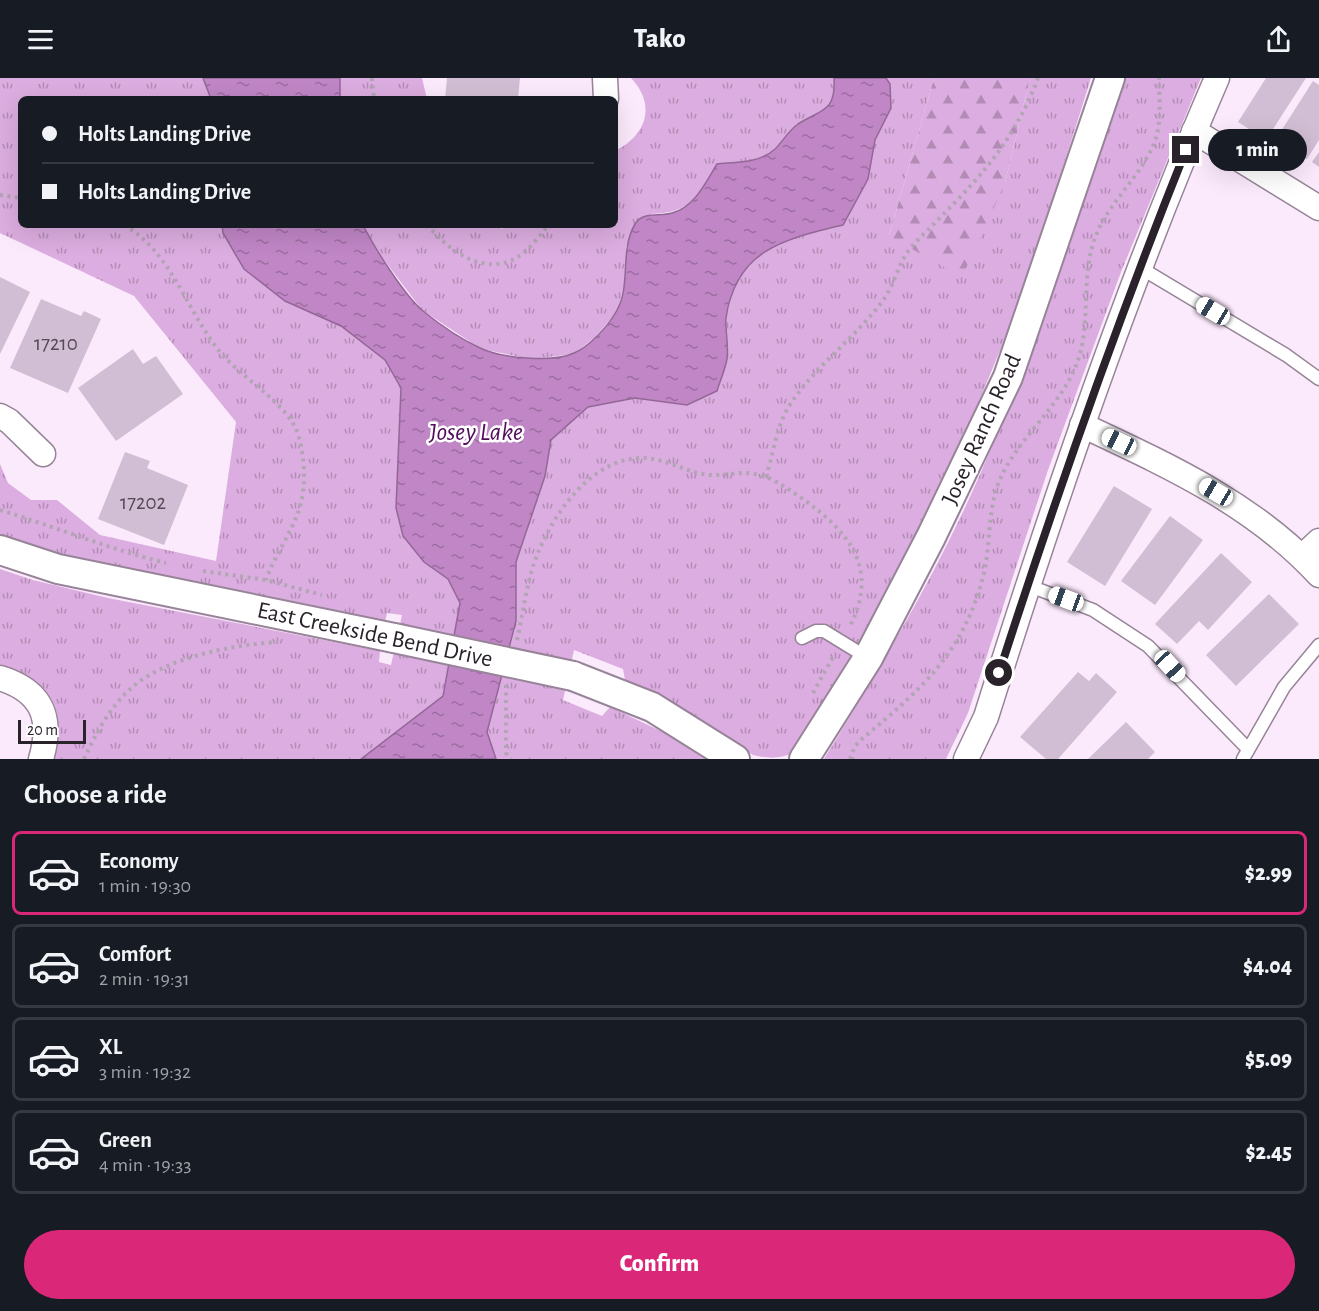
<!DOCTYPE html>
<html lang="en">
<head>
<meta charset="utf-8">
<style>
  :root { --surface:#171b24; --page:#242831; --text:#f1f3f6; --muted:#9ea1a6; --line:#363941; --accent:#db2777 }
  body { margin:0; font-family:"Alegreya Sans",sans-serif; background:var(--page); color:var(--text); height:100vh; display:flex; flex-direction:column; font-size:22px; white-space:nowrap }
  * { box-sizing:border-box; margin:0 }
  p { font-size:20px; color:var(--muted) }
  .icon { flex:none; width:33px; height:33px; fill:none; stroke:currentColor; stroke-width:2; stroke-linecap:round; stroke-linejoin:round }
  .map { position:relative; height:681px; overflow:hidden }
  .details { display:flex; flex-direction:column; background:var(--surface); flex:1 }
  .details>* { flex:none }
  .hud { position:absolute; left:18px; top:18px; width:600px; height:132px; border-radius:9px; box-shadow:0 6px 24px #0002; display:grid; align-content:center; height:132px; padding:0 24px; background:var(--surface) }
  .scale { position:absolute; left:18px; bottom:15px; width:68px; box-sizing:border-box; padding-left:6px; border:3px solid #2a222a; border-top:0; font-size:16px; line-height:21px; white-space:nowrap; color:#2a222a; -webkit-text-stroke:4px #fff; paint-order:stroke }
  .end { position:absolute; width:27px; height:27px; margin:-14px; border:8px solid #2a222a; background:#fff; box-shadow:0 0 0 3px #fff }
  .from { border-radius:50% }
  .bubble { position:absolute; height:42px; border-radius:21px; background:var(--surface); box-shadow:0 6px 24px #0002; font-size:20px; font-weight:800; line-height:42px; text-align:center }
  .car { position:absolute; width:18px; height:36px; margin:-18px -9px; border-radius:8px; box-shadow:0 0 4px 2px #0007; background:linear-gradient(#fff 24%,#345 0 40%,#fff 0 76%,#345 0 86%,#fff 0) }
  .hud b { display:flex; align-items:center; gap:21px; height:57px; font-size:22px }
  .hud b+b { border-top:2px solid var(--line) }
  .hud i { width:15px; height:15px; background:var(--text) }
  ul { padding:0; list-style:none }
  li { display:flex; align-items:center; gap:18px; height:84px; margin:0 12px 9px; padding:0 12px; border:3px solid var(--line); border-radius:9px }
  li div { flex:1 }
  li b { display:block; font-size:22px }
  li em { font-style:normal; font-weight:800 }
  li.current { border-color:var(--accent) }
  li>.icon { width:54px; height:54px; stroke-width:1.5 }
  h2 { padding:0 24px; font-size:27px; line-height:72px }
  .cta { display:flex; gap:12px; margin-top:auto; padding:12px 24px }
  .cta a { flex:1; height:69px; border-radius:36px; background:var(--accent); color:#fff; font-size:24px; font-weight:800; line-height:69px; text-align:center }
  header { display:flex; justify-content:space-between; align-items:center; height:78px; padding:0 24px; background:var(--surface); font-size:27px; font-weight:800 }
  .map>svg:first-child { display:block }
  .grass { fill:url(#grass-tufts) }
  .forest { fill:url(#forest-firs) }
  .water { fill:url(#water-ripples); stroke:#936897; stroke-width:1.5 }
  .building { fill:#d2bed4 }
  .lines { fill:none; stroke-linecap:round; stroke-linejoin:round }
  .service-casing { stroke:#978498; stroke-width:15 }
  .minor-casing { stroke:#978498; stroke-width:27 }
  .tertiary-casing { stroke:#978498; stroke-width:32 }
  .path { stroke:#b2a5b3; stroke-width:4; stroke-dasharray:3 4.5; stroke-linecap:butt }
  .service { stroke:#fff; stroke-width:12 }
  .minor { stroke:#fff; stroke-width:24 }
  .tertiary { stroke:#fff; stroke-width:28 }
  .tertiary-bridge-casing { stroke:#978498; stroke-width:32; stroke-linecap:butt }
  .tertiary-bridge { stroke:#fff; stroke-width:28 }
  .route { stroke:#2a222a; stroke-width:8 }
  .labels { text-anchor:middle; stroke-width:5; stroke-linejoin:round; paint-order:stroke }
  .number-label { font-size:21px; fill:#544954 }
  .street-label { font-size:24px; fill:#2a222a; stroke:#fff }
  .water-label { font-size:26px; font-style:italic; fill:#540c5c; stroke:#fff }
</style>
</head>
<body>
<header><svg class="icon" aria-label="menu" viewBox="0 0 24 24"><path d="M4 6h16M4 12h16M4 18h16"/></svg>Tako<svg class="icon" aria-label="share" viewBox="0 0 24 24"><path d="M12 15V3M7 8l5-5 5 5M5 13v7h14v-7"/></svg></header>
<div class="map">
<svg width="1319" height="681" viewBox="0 0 1319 681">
  <defs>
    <pattern id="grass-tufts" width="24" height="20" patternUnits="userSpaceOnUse" patternTransform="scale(1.5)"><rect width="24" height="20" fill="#dcade0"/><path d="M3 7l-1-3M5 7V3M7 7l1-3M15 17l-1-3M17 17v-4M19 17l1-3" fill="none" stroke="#b38cb6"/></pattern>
    <pattern id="forest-firs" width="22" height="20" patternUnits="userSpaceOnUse" patternTransform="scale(1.5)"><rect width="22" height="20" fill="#dcade0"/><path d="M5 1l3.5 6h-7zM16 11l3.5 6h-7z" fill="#b38cb6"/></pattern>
    <pattern id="water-ripples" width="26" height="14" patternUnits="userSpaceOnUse" patternTransform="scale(1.5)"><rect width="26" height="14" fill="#c086c6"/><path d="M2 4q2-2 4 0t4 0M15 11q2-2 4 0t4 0" fill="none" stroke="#9c6da1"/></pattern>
  </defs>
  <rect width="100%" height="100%" fill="#fbeafc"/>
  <g class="grass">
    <polygon points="0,0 203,0 211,21 21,21 21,147 222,147 223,155 244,191 285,223 341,248 385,282 401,310 396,430 403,458 424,484 448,501 460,525 443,618 361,681 54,681 59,653 51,626 0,591 0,491 33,502 108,520 380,573 379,584 391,587 402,537 387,535 385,544 98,489 0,462 0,386 8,405 31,422 57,422 100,457 216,483 236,344 134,218 0,155"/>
    <polygon points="340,0 422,0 427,21 340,21"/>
    <path d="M631 0H834C836 34 822 31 798 46 789 52 783 63 775 70 760 85 736 84 717 86 699 117 691 135 651 136L626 168 627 196 617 234 595 259 574 276 531 281 481 271 422 232 375 170 363 147H497L502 151 506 147H615V73C646 58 657 27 631 0Z"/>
    <path d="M886 0H934L889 158 1005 105 1030 0H1091L1042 156 1005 260 953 387 902 498 795 674C781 681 769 681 753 677L675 626 625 602 623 591 574 572 563 622 602 638 610 629 665 655 705 681H496L487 654 516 543V484L545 398 551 362 588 329 635 320 687 327 727 281 726 240 736 202 765 171 803 157 843 147 868 101 875 62 891 30 890 6Z"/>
    <path d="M1119 0H1201L1121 194 1048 392 968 635 946 681H824C881 588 938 494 981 394 1037 267 1075 132 1119 0Z"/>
  </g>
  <polygon class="forest" points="934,0 1030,0 1005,105 962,199 889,158"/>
  <g class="water">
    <polygon points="203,0 340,0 340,21 211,21"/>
    <path d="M834 0H886L890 6 891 30 875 62 868 101 843 147C785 161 736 171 726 240 725 253 729 268 727 281 725 292 720 303 717 313L687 327 635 320 588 329 551 362 545 398 516 484V543L487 654 496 681H361L443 618 460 525 448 501 424 484 403 458 396 430 401 310 385 282 341 248 285 223 244 191 223 155 222 147H363C374 169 404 217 423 233 439 246 461 261 480 270 501 280 553 285 574 275 589 269 608 248 616 234 632 207 619 173 635 146 643 133 660 139 672 135 695 129 706 104 717 86 736 84 760 85 775 71 783 63 789 52 798 46 822 31 836 34 834 0Z"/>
  </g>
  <g class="building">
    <polygon points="447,0 520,0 518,21 445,21"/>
    <polygon points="1266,0 1306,0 1266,62 1238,44"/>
    <polygon points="1313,3 1319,7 1319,62 1307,81 1276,61"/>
    <polygon points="1319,74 1319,89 1312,84"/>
    <polygon points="0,199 30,214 0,276"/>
    <polygon points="41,221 81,238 84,233 101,241 68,315 10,290"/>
    <polygon points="133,271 143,286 156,278 183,316 116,363 78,310"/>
    <polygon points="125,374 150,383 147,390 188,407 164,467 98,441"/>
    <polygon points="1114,408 1152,431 1105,508 1067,484"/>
    <polygon points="1170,438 1203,462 1155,527 1121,503"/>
    <polygon points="1221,475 1252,504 1208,552 1199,543 1177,566 1155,546"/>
    <polygon points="1269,516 1299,546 1236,608 1206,577"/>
    <polygon points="1078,594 1089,603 1096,595 1117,614 1058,681 1046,681 1020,659"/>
    <polygon points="1126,644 1155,674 1148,681 1088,681"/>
  </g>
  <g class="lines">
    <defs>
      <g id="service">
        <polyline points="1139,189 1286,277 1319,301"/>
        <polyline points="1027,507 1093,532 1148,568 1248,671"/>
        <polyline points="802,560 816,553 824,553 868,580"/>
        <polyline points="1243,681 1284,609 1319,567"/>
      </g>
      <g id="minor">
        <polyline points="605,0 606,21"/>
        <polyline points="1194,53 1319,130"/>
        <polyline points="0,338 9,343 43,376"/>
        <path d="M1082 347C1167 387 1254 426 1319 497"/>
        <polyline points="1302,479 1319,463"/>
        <path d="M0 600C42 613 53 640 41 681"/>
        <path d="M966 681 986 639C1054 423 1127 208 1217 0"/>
      </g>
      <g id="tertiary">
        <polyline points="0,472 58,491 394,560"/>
        <polyline points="573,598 652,629 735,681"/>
        <polyline points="804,681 868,580 931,459 1008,299 1110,0"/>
      </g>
    </defs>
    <use href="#service" class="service-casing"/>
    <use href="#minor" class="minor-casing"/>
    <use href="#tertiary" class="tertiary-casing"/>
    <g class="path">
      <polyline points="372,0 374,21"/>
      <polyline points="0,117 21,120"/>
      <path d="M124 147C171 174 185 229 217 270 238 298 276 317 294 347 301 360 304 382 304 396 305 442 280 463 266 502"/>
      <path d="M427 147C448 171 482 199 516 180 529 173 539 158 549 147"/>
      <path d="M766 399C773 377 776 350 788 330 813 289 856 260 884 221 896 204 899 181 914 166 968 111 1010 74 1038 0"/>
      <path d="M0 432C56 449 109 471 166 485"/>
      <polyline points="203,493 266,502 322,517"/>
      <path d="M517 562C524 532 527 498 540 470 558 429 595 379 644 380 667 381 687 395 710 397 725 398 740 393 755 396 773 399 788 411 803 421 850 455 880 491 849 550"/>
      <polyline points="506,607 506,675 511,681"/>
      <polyline points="813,615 834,577"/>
      <path d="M84 681C95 657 108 633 126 615 160 580 231 567 278 564"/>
      <path d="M850 681 855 668 863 660C922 611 965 573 984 495 991 464 987 427 1002 397 1024 352 1069 322 1081 272 1090 234 1081 191 1097 155 1111 122 1142 97 1155 63 1162 44 1159 20 1159 0"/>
    </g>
    <use href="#service" class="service"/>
    <use href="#minor" class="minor"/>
    <use href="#tertiary" class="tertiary"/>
    <defs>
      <polyline id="tertiary-bridge" points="394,560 573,598"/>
    </defs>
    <use href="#tertiary-bridge" class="tertiary-bridge-casing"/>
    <use href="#tertiary-bridge" class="tertiary-bridge"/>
  </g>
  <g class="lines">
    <path class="route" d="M999 595C1056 418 1117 244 1186 72"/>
  </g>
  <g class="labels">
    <g class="number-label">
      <text x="56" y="272">17210</text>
      <text x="143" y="431">17202</text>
    </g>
    <g class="street-label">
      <text transform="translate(981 351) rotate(-66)" y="8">Josey Ranch Road</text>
      <text transform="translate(375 556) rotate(12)" y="8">East Creekside Bend Drive</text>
    </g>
    <g class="water-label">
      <text x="476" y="362">Josey Lake</text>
    </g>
  </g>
</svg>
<div class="scale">20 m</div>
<i class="end from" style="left:999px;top:595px"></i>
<i class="end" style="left:1186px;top:72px"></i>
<div class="bubble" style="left:1208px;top:51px;width:99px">1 min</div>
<i class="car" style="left:1213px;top:233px;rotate:301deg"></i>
<i class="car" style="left:1119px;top:364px;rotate:295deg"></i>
<i class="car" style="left:1216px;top:414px;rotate:300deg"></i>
<i class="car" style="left:1066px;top:521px;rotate:290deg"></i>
<i class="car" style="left:1170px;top:588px;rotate:137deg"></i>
<div class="hud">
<b><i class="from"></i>Holts Landing Drive</b>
<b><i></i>Holts Landing Drive</b>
</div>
</div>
<section class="details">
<h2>Choose a ride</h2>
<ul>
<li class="current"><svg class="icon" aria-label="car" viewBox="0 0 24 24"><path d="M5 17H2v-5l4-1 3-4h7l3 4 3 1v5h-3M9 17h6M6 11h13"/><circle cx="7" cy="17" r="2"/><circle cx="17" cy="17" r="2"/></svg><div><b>Economy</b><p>1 min · 19:30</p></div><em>$2.99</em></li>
<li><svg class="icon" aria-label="car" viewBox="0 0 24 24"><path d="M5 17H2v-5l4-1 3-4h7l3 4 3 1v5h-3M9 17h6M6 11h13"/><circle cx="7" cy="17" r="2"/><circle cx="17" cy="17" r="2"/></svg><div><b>Comfort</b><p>2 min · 19:31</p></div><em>$4.04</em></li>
<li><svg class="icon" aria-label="car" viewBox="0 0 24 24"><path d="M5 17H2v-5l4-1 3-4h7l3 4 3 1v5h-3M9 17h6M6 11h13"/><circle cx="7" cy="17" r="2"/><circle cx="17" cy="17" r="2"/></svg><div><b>XL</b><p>3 min · 19:32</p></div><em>$5.09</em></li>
<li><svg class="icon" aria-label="car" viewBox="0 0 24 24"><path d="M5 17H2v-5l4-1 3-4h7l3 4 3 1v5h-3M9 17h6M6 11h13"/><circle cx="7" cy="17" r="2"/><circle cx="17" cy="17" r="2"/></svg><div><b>Green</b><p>4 min · 19:33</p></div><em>$2.45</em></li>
</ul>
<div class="cta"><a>Confirm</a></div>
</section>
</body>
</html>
